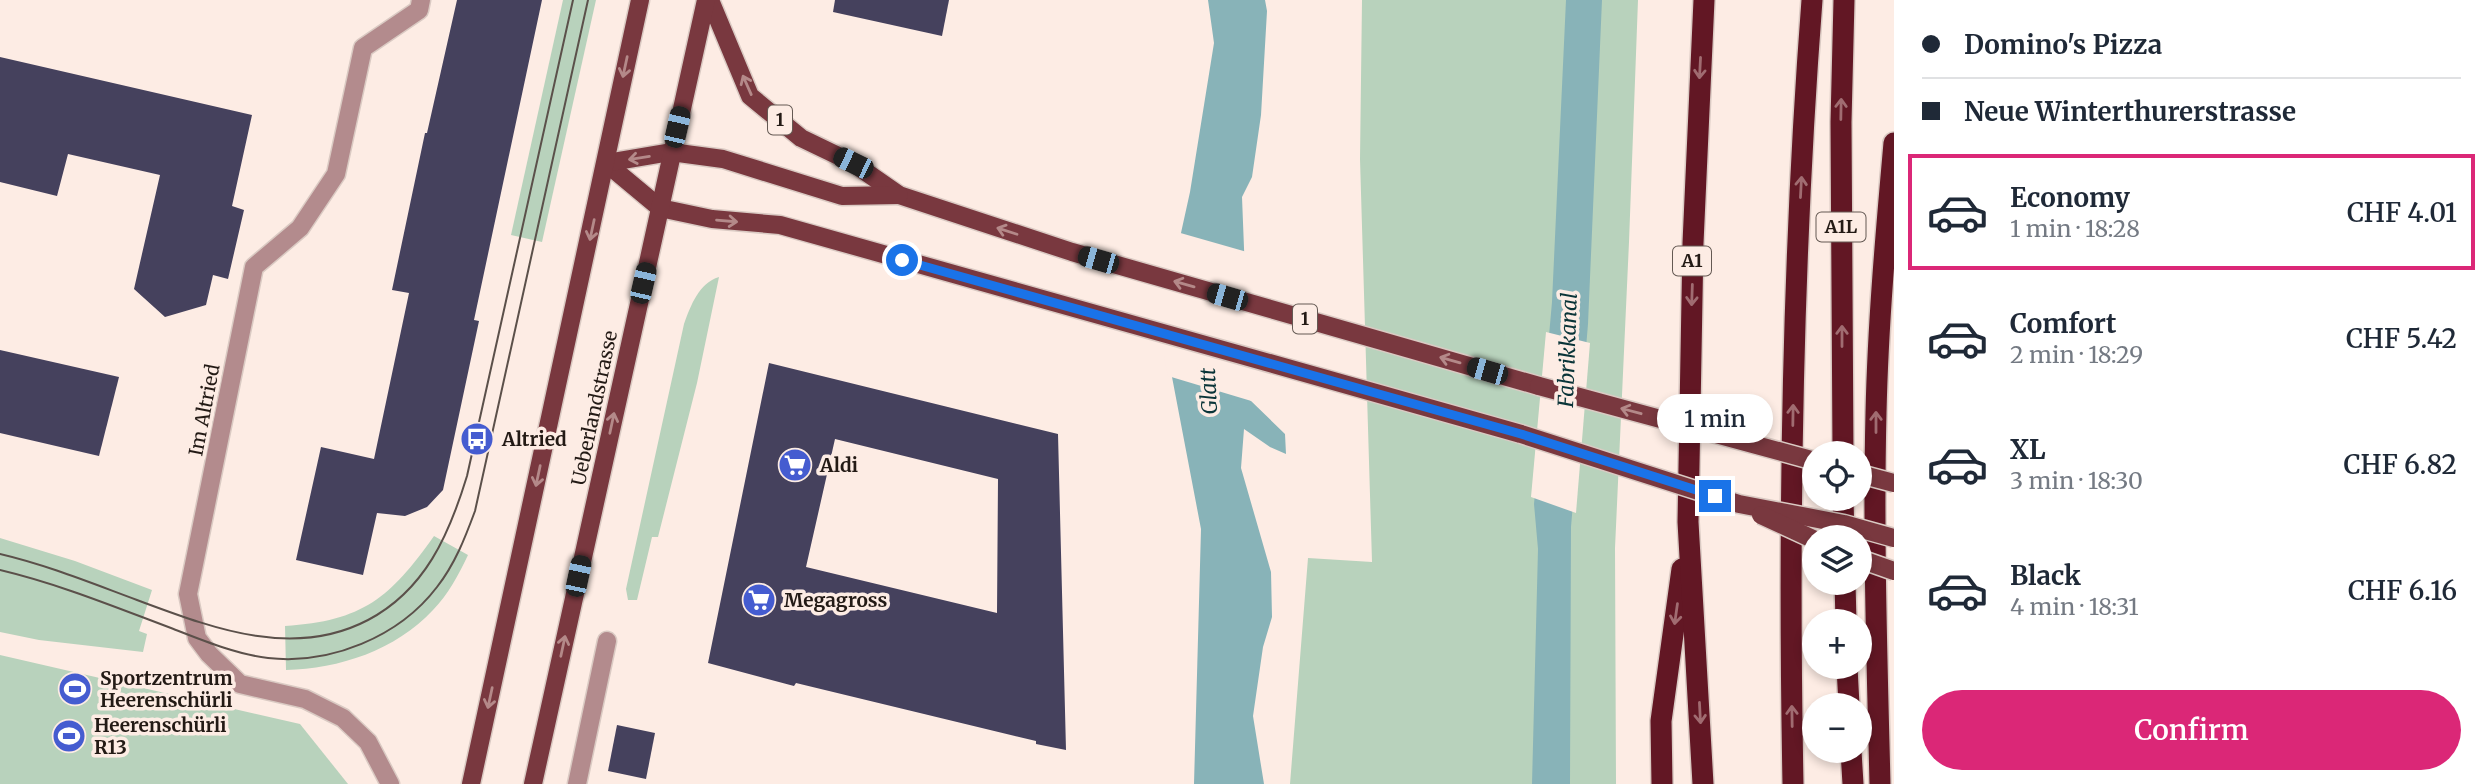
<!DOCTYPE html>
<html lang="en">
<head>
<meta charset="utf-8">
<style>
  :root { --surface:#fff; --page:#f6f6f7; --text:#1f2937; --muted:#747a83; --line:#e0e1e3; --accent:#db2777 }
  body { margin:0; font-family:Merriweather,serif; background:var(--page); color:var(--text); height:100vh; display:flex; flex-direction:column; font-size:26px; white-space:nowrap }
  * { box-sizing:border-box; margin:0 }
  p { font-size:23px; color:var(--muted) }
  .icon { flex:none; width:38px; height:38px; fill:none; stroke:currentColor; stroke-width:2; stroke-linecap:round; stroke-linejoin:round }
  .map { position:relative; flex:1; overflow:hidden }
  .panel { display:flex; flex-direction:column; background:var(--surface); width:595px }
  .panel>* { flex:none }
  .hud { display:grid; align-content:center; height:154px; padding:0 28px; background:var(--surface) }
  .controls { position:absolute; left:1802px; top:441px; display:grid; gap:14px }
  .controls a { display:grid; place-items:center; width:70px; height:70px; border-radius:50%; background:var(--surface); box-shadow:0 4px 10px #0003; font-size:35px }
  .end { position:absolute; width:32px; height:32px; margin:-16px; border:9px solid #1a73e8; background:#fff; box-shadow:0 0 0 4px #fff }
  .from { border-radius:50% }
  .bubble { position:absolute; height:49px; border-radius:24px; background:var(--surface); box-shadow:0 4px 10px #0003; font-size:23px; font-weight:600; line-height:49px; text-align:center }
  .car { position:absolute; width:21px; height:42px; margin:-21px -10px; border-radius:9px; box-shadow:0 0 5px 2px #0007; background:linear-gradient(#222 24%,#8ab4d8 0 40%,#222 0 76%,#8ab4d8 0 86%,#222 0) }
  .hud b { display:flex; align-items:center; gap:24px; height:66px; font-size:26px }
  .hud b+b { border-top:2px solid var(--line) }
  .hud i { width:18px; height:18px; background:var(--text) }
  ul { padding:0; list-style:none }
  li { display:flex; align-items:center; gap:21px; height:116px; margin:0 14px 10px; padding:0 14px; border:4px solid transparent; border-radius:0px }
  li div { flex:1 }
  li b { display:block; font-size:26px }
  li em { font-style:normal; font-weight:600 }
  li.selected { border-color:var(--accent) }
  li>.icon { width:63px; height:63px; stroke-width:1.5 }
  .cta { display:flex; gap:14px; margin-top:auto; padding:14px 28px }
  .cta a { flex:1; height:80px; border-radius:42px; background:var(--accent); color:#fff; font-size:28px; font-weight:600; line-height:80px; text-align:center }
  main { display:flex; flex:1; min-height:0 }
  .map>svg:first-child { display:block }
  .green { fill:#b8d2bc }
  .water { fill:#88b3b8 }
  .pier { fill:#fdece4 }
  .building { fill:#45415d; fill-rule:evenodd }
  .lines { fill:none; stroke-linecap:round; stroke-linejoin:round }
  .minor-casing { stroke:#dacac3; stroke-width:21 }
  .major-casing { stroke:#dacac3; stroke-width:21 }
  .highway-casing { stroke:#dacac3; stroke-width:24 }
  .minor { stroke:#b38b8d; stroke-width:18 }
  .major { stroke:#79383f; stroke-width:18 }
  .highway { stroke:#621724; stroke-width:21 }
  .tram { stroke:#5b504a; stroke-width:2 }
  .major-bridge-casing { stroke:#dacac3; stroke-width:21; stroke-linecap:butt }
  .major-bridge { stroke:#79383f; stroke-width:18 }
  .oneway { stroke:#b48989 }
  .oneway2 { stroke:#a06c71 }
  .route { stroke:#1a73e8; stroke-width:9 }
  .labels { text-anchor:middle; stroke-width:7; stroke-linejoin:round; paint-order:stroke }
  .shield { fill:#fdece4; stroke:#645953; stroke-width:2 }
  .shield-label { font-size:18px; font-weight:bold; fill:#231a15 }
  .street-label { font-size:19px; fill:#231a15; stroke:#fdece4 }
  .poi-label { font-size:19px; font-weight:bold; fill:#231a15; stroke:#fdece4; text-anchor:start }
  .water-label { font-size:21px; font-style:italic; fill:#093438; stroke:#fdece4 }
</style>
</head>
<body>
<main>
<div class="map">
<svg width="1894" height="784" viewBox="0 0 1894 784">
  <rect width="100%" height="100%" fill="#fdece4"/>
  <g class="green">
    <polygon points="563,0 596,0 542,242 511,235"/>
    <polygon points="1362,0 1638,0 1629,242 1615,548 1616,784 1290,784 1308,558 1372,562 1360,159"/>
    <path d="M719 277 697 383 658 537H652L637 600H628L626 589 684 324C691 305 699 283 719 277Z"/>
    <path d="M434 536 468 555C459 574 448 595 433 610 396 650 339 669 286 670L285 626C363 621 390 598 434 536Z"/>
    <polygon points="0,538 75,561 152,590 139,631 147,634 143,652 39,640 0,632"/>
    <polygon points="0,655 300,724 348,784 0,784"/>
  </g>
  <g class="water">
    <polygon points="1208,0 1265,0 1267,11 1261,115 1252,177 1242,197 1250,400 1285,434 1286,454 1270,447 1244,429 1241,468 1271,572 1272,617 1263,647 1253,716 1264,784 1194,784 1201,529 1168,356 1168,292 1190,192 1214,43"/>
    <polygon points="1566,0 1602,0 1588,324 1571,527 1570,784 1532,784 1538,549 1534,504 1552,302"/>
  </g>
  <g class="pier">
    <polygon points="1177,232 1247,252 1253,399 1258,403 1168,376 1164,356 1164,292"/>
    <polygon points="1546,332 1590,343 1576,513 1531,497"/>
  </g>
  <g class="building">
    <polygon points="457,0 542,0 474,320 479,321 443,490 427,507 405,516 377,513 363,575 296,560 321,447 374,459 409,293 392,290 425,133 427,133"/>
    <polygon points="835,0 949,0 942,36 833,12"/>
    <polygon points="0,57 252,115 232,206 244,210 228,279 213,275 206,305 165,317 134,289 160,175 68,154 57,196 0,182"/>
    <polygon points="0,350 119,377 99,456 0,433"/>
    <path d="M769 363 1058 434 1066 750 1036 744V741L796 683 794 686 708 663ZM835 439 998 479 997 613 806 567Z"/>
    <polygon points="617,725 655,733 646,779 608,771"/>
  </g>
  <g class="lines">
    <defs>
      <g id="minor">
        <polyline points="390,784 368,742 343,718 305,699 240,684 209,654 197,638 188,594 254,267 300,228 336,174 363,48 419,10 421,0"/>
        <polyline points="577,784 607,641"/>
      </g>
      <g id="major">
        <polyline points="710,0 750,96 801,138 853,163 899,195 1072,252 1539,386"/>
        <polyline points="606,163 660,208 712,219 780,225 1521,434"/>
        <polyline points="606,163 671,152 723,159 842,196 899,195"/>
        <polyline points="471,784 640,0"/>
        <polyline points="533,784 706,0"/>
      </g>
      <g id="highway">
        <polyline points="1843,453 1841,122 1844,0"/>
        <polyline points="1843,499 1844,537"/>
        <polyline points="1845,583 1846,621"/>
        <polyline points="1847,667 1849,705"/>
        <polyline points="1851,751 1853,784"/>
        <polyline points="1662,784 1661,721 1682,569"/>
        <polyline points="1703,784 1688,522 1693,243 1704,0"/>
        <path d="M1793 784C1788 523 1792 261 1812 0"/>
        <path d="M1880 784C1877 661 1873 536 1876 413 1878 323 1886 233 1894 143"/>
      </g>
    </defs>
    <use href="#minor" class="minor-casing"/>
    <use href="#major" class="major-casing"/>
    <use href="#highway" class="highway-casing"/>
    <use href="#minor" class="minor"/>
    <use href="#major" class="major"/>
    <use href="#highway" class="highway"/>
    <g class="tram">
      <path d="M0 554C47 565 91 583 137 600 210 627 292 660 368 620 425 590 449 535 467 476L573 0"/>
      <path d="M0 570C59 584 115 607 171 628 202 640 235 654 268 658 330 665 399 637 437 587 455 564 465 538 475 511L588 0"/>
    </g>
    <defs>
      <g id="major-bridge">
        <polyline points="1539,386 1815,461"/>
        <polyline points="1521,434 1739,504 1844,524 1894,538"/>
        <polyline points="1860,474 1894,483"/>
        <polyline points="1761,515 1815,540"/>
        <polyline points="1860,559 1894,571"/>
      </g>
    </defs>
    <use href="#major-bridge" class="major-bridge-casing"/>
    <use href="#major-bridge" class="major-bridge"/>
  </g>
  <defs><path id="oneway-shaft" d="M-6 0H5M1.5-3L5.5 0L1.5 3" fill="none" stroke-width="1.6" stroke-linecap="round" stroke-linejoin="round" transform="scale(1.75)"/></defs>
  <g class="oneway">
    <use href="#oneway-shaft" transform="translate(625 67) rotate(102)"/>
    <use href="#oneway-shaft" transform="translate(747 85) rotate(-114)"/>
    <use href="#oneway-shaft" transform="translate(639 158) rotate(171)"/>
    <use href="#oneway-shaft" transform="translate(727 221) rotate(5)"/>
    <use href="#oneway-shaft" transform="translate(592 230) rotate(102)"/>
    <use href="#oneway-shaft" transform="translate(1007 231) rotate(-162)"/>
    <use href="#oneway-shaft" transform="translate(1184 284) rotate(-164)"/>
    <use href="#oneway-shaft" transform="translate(1450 360) rotate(-164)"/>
    <use href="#oneway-shaft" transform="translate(1631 411) rotate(-165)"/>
    <use href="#oneway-shaft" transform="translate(612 423) rotate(-78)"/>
    <use href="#oneway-shaft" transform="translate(538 476) rotate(102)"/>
    <use href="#oneway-shaft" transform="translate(563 646) rotate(-78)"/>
    <use href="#oneway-shaft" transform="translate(490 698) rotate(102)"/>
  </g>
  <g class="oneway2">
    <use href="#oneway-shaft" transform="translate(1700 68) rotate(93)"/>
    <use href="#oneway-shaft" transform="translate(1841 109) rotate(-89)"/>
    <use href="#oneway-shaft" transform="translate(1801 187) rotate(-87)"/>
    <use href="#oneway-shaft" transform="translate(1692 295) rotate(92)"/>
    <use href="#oneway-shaft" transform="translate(1842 336) rotate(-90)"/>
    <use href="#oneway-shaft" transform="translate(1793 415) rotate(-89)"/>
    <use href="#oneway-shaft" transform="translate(1876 422) rotate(-90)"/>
    <use href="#oneway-shaft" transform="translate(1676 614) rotate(98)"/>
    <use href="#oneway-shaft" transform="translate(1700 713) rotate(87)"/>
    <use href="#oneway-shaft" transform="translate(1792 716) rotate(-91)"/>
  </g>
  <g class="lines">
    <polyline class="route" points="902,260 1521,434 1715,496"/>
  </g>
  <defs>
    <symbol id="bus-disc" viewBox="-11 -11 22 22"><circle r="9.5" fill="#455cd0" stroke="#fdece4"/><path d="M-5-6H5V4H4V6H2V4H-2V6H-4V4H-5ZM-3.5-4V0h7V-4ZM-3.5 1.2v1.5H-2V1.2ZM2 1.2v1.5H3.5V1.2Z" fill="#fff"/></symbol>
    <symbol id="supermarket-disc" viewBox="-11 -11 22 22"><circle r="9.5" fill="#455cd0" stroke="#fdece4"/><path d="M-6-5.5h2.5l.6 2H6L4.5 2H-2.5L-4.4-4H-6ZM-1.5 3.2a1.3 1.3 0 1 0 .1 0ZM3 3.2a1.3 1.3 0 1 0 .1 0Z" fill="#fff"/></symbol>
    <symbol id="stadium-disc" viewBox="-11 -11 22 22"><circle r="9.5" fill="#455cd0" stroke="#fdece4"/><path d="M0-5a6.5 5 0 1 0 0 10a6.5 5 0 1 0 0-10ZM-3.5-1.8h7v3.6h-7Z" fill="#fff"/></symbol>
  </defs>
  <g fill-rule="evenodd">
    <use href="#bus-disc" x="458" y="420" width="38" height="38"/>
    <use href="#supermarket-disc" x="776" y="446" width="38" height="38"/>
    <use href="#supermarket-disc" x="740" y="581" width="38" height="38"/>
    <use href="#stadium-disc" x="56" y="670" width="38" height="38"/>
    <use href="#stadium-disc" x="50" y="717" width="38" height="38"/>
  </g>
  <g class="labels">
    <g class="shield">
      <rect x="768" y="105.5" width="24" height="29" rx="5"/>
      <rect x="1816.5" y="212.5" width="49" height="29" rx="5"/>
      <rect x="1673" y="246.5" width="38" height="29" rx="5"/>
      <rect x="1293" y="304.5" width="24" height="29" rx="5"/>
    </g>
    <g class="shield-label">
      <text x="780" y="126">1</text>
      <text x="1841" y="233">A1L</text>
      <text x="1692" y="267">A1</text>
      <text x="1305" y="325">1</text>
    </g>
    <g class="street-label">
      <text transform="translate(594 408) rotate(-78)" y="7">Ueberlandstrasse</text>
      <text transform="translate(204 410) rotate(-79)" y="7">Im Altried</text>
    </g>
    <g class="poi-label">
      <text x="502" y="446">Altried</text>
      <text x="820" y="472">Aldi</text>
      <text x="784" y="607">Megagross</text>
      <text x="100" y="685">Sportzentrum<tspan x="100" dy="22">Heerenschürli</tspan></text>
      <text x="94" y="732">Heerenschürli<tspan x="94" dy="22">R13</tspan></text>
    </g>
    <g class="water-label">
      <text transform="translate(1568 350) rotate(-88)" y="7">Fabrikkanal</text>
      <text transform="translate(1209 391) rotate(-93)" y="7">Glatt</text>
    </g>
  </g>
</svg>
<div class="controls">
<a><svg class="icon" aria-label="locate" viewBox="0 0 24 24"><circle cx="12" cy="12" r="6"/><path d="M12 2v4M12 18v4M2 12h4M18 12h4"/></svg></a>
<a><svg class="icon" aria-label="layers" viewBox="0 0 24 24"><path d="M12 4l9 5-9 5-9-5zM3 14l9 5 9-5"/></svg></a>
<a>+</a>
<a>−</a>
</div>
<i class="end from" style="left:902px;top:260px"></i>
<i class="end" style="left:1715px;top:496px"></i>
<div class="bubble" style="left:1657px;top:394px;width:116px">1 min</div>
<i class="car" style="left:677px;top:127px;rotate:13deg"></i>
<i class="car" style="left:853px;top:163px;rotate:296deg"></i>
<i class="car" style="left:1098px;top:260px;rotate:286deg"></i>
<i class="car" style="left:643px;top:283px;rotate:13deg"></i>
<i class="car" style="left:1227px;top:297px;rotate:286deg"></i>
<i class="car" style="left:1487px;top:371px;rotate:286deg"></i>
<i class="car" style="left:578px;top:576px;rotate:12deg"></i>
</div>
<section class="panel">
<div class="hud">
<b><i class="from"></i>Domino's Pizza</b>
<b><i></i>Neue Winterthurerstrasse</b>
</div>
<ul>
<li class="selected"><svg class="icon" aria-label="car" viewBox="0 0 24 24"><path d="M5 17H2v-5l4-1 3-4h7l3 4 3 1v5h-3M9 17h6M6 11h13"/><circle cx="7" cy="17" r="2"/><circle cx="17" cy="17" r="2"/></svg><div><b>Economy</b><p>1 min · 18:28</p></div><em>CHF 4.01</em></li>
<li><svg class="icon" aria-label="car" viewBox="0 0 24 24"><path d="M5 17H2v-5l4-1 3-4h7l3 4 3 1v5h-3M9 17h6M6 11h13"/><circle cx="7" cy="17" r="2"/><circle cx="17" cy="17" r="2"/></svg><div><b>Comfort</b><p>2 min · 18:29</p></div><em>CHF 5.42</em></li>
<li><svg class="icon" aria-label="car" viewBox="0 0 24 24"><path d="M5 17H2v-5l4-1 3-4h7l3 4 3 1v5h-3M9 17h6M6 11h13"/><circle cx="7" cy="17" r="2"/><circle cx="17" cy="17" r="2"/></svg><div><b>XL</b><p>3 min · 18:30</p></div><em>CHF 6.82</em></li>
<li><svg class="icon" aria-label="car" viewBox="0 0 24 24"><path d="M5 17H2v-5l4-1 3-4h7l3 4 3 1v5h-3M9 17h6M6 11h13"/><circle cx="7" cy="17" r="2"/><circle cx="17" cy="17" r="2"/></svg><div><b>Black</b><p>4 min · 18:31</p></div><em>CHF 6.16</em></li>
</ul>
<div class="cta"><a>Confirm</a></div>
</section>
</main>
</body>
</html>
